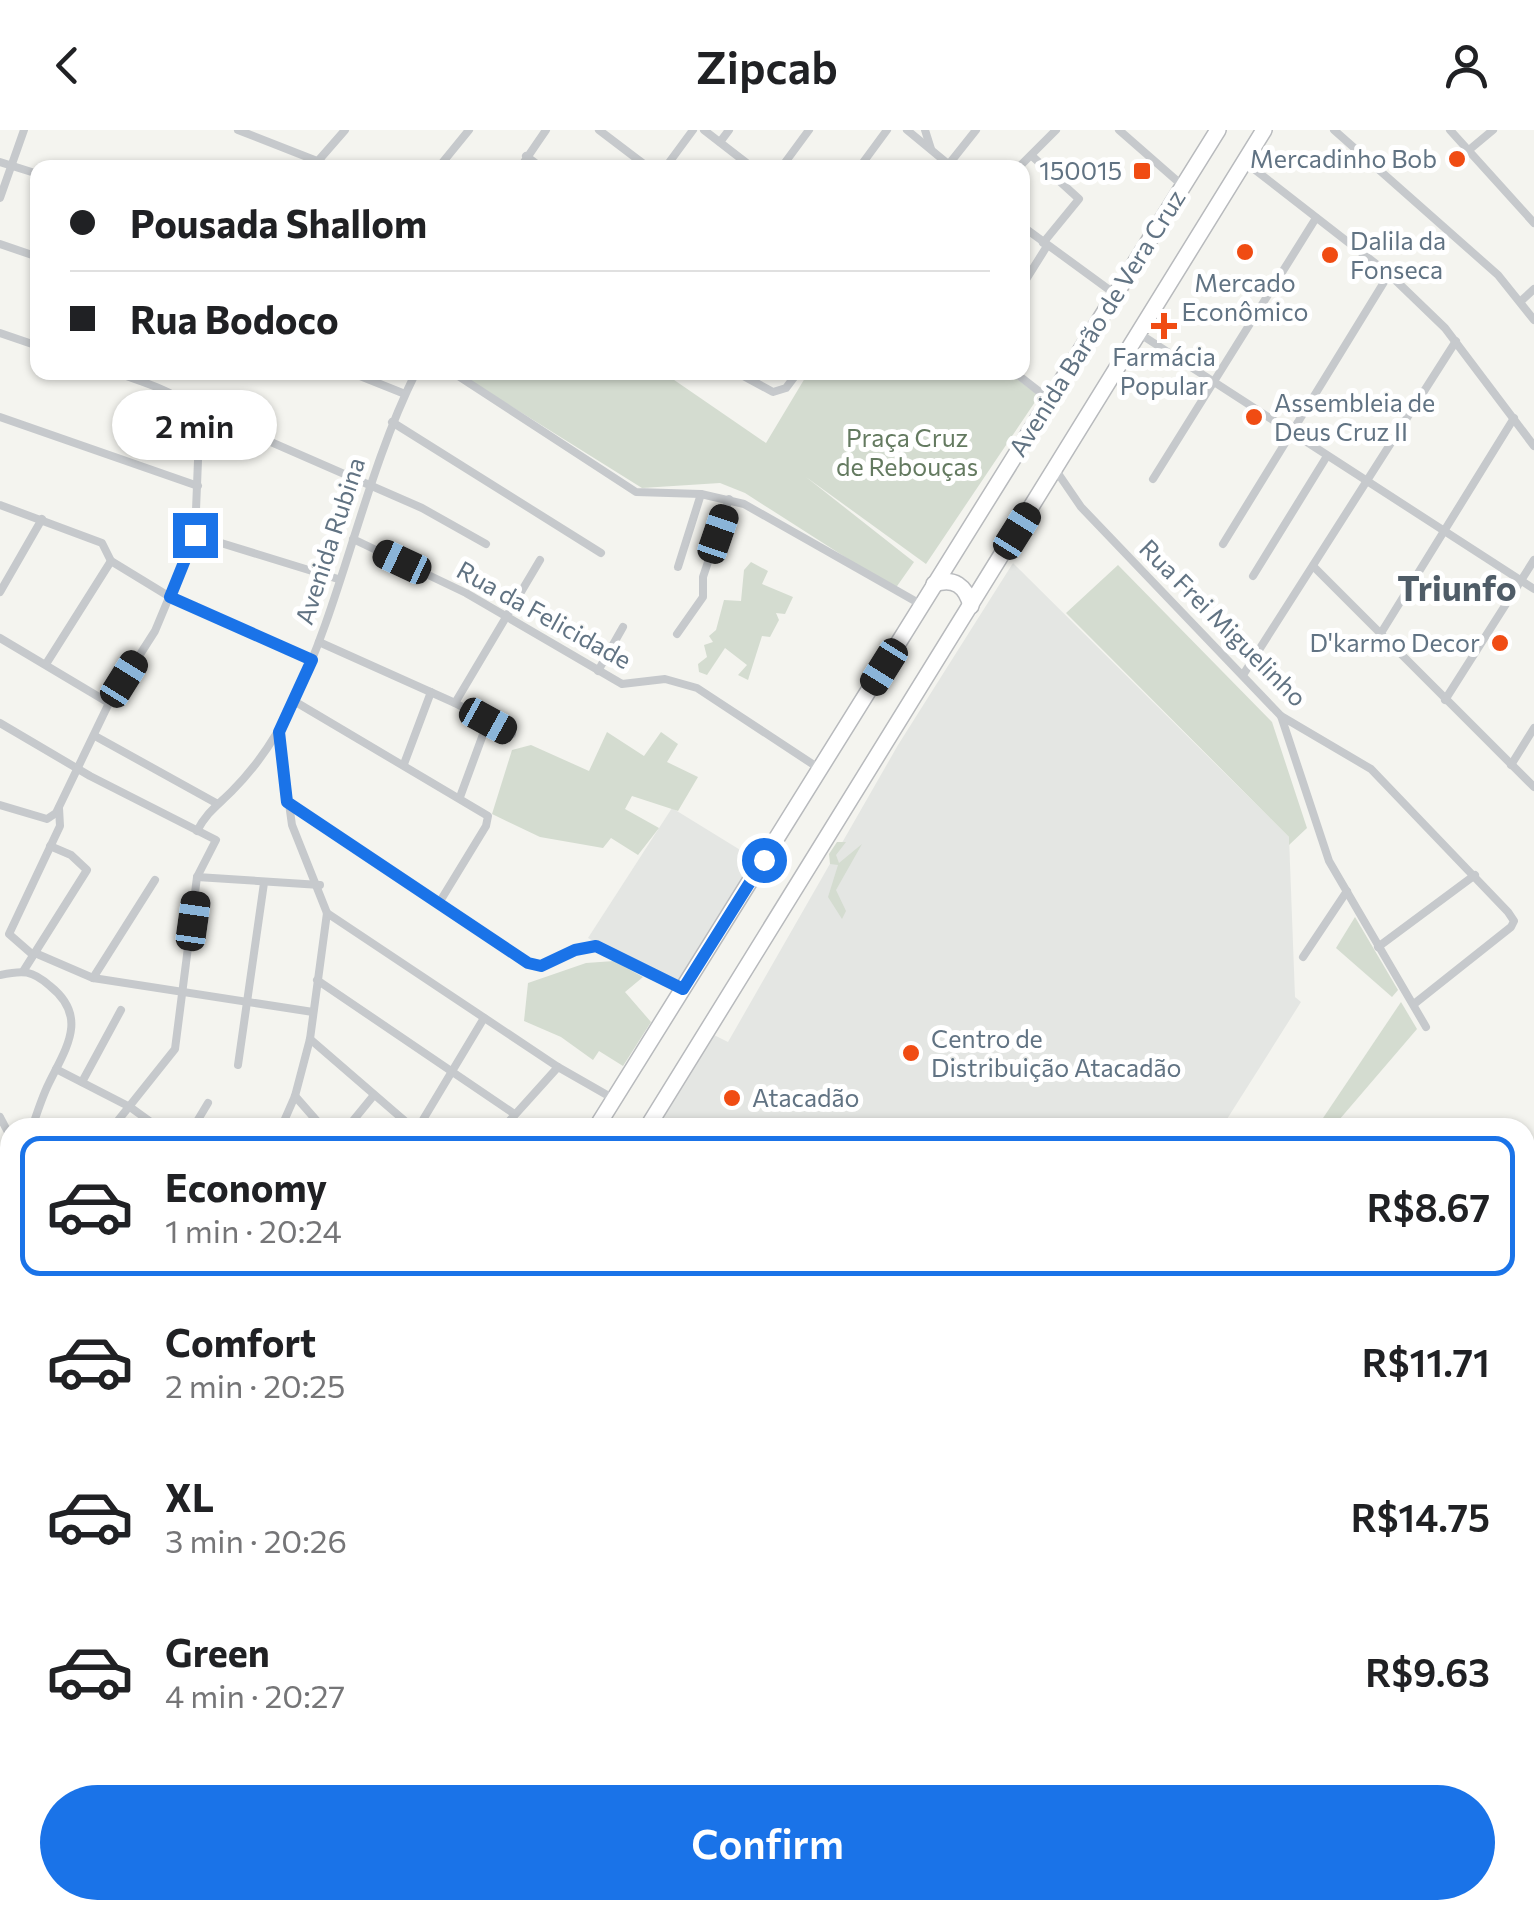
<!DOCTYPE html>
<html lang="en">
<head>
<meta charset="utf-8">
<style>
  :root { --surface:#fff; --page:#f6f6f6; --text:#202124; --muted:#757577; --line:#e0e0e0; --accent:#1a73e8 }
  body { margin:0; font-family:Commissioner,sans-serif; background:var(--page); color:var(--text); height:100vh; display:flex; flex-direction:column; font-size:38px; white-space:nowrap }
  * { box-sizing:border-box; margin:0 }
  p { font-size:32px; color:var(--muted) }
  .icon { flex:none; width:55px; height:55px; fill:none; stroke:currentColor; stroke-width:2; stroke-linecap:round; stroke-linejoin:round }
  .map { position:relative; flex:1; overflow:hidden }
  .panel { position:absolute; left:0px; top:988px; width:1535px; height:802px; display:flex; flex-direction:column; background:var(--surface); border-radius:30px 30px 0 0; box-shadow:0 2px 8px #0004 }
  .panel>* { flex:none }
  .top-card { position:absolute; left:30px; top:30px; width:1000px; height:220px; border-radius:20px; box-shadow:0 2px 8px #0004; display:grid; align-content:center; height:220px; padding:0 40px; background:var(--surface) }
  .end { position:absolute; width:45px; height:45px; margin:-22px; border:12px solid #1a73e8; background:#fff; box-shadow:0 0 0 5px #fff }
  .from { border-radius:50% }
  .bubble { position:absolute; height:70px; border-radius:35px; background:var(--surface); box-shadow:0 2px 8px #0004; font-size:32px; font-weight:600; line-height:70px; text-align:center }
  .car { position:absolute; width:30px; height:60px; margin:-30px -15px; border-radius:12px; box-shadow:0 0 8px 2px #0007; background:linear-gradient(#222 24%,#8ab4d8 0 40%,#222 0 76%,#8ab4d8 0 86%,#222 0) }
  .top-card b { display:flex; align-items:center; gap:35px; height:95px; font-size:38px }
  .top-card b+b { border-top:2px solid var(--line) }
  .top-card i { width:25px; height:25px; background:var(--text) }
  ul { padding:18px 0 0; list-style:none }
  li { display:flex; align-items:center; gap:30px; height:140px; margin:0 20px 15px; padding:0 20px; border:5px solid transparent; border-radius:20px }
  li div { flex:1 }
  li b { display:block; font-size:38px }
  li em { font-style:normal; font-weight:600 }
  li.active { border-color:var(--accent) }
  li>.icon { width:90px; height:90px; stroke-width:1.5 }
  .primary-button { display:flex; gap:20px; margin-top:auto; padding:20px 40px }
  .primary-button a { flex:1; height:115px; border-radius:60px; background:var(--accent); color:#fff; font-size:40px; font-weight:600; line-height:115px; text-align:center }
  header { display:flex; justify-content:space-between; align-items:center; height:130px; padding:0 40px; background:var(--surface); font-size:45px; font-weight:600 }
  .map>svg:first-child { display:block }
  .built { fill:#e4e6e3 }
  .green { fill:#d4dcd0 }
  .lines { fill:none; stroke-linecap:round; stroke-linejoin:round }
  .stream { stroke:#bcc8cd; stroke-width:2.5 }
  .river { stroke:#bcc8cd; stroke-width:15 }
  .secondary-casing { stroke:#b5babf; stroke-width:14 }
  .highway-casing { stroke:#b8babd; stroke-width:18 }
  .street { stroke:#c6c9cc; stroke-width:8 }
  .secondary { stroke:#fff; stroke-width:11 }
  .highway { stroke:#fff; stroke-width:15 }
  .route { stroke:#1a73e8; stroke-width:12 }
  .poi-dot { fill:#f04c13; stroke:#fff; stroke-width:4 }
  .labels { text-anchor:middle; stroke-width:10; stroke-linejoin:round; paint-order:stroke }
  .poi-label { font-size:25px; fill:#617383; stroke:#fff; text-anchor:start }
  .street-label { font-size:25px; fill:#617383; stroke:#fff }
  .park-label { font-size:25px; fill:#647a60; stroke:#fff }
  .district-label { font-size:35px; font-weight:bold; fill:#4f5c67; stroke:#fff }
</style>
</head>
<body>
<header><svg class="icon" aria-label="back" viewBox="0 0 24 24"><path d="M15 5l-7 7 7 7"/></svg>Zipcab<svg class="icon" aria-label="person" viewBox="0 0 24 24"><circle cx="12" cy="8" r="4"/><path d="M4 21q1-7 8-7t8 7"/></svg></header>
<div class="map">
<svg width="1534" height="1788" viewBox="0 0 1534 1788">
  <rect width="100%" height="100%" fill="#f4f4ef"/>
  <g class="built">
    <polygon points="1013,433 1289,707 1295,867 1301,872 1222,997 653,998 712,904 728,912 898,615"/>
    <polygon points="672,678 763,734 683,858 588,808"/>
  </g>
  <g class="green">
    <polygon points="458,243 664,243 766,313 808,243 1009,243 1039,266 926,434 806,347 914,432 895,459 745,363 720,353 642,358"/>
    <polygon points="751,432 768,441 762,454 793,467 785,484 776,483 779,490 770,507 762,506 748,550 738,545 747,535 725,518 707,545 699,542 698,534 707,527 704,515 713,512 709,506 716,500 724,470 741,471 744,440"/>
    <polygon points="1118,435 1272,592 1307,698 1289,715 1289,707 1066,483"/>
    <polygon points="607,602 644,626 661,602 678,614 667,632 698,647 678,681 632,666 625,679 659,698 638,725 611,708 603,718 540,707 492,684 512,620 531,615 589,641"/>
    <polygon points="837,712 846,712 836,725 839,733 862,714 836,760 846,781 842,789 828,767 838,735 830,734 829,724"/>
    <polygon points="1355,787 1398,860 1392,867 1336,818"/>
    <polygon points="614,831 643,847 625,862 651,892 623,936 599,921 593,930 561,907 524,891 528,853 586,833"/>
    <polygon points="1401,872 1417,899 1333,997 1317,997"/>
  </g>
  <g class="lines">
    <polyline class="stream" points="359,1788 365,1780"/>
    <g class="river">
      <polyline points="0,1696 10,1701"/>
      <polyline points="88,1780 91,1788"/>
    </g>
    <defs>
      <polyline id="secondary" points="832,1788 832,1780"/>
      <g id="highway">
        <path d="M934 454C954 447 966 456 971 476"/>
        <polyline points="596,998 1218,0"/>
        <polyline points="647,998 1264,0"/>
        <polyline points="105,1788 109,1780"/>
        <polyline points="155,1788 160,1780"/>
      </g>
    </defs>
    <use href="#secondary" class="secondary-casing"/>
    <use href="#highway" class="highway-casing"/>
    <g class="street">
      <polyline points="238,0 335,38"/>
      <polyline points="599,0 649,38"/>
      <polyline points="704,0 753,38"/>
      <polyline points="907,0 953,38"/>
      <polyline points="925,0 931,19"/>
      <polyline points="1119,0 1183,56"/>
      <polyline points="1334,0 1498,145 1534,190"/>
      <polyline points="1450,0 1534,93"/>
      <polyline points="720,12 729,0"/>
      <polyline points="1469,20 1493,0"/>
      <polyline points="526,26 542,38"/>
      <polyline points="1032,26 1079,69 1043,113"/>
      <polyline points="318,31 345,0"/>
      <polyline points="0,32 38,44"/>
      <polyline points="1245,32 1389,144 1445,198 1534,316"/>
      <polyline points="949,34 976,0"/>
      <polyline points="438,38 469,0"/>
      <polyline points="520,38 546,0"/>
      <polyline points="665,38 693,0"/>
      <polyline points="781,38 809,0"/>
      <polyline points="859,38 887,0"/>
      <polyline points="1018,38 1056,0"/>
      <polyline points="0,68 24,0"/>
      <polyline points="1022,96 1115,164"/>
      <polyline points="0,114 38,127"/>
      <polyline points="1022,156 1047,116"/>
      <polyline points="1521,171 1534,159"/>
      <polyline points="0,203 38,216"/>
      <polyline points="1140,204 1534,459"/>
      <path d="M115 242C147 254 178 260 200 288"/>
      <polyline points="350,242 405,264"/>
      <polyline points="452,242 636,362 701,364 744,374 922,475"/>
      <polyline points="736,242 773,262 786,258 798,242"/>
      <polyline points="1014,242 1050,270"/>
      <polyline points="0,287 198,356"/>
      <polyline points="392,292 601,423"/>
      <polyline points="1055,339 1081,377 1281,586 1371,639 1508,782 1514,791 1511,797 1414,874"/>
      <polyline points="1153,349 1316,88"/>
      <polyline points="0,375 102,413 111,431 170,467 312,530"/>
      <polyline points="195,405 338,449"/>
      <polyline points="353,409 466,463 622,554 665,549 697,558 820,639"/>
      <polyline points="1223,414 1389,144"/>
      <polyline points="1313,436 1534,657"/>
      <polyline points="678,437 701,364"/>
      <polyline points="1253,446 1327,326"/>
      <polyline points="0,462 42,389"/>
      <polyline points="1381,503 1514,288"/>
      <polyline points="677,504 703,467 703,447 729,369"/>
      <polyline points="0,508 109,573"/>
      <polyline points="319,512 455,573 512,604"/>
      <polyline points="46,534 111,431"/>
      <polyline points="598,541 623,497"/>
      <polyline points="1243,545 1456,211"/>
      <polyline points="1445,570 1534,430"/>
      <polyline points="294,571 488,686 486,696 439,773"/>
      <polyline points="455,573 540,430"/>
      <polyline points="1281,586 1329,731 1426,897"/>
      <polyline points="0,593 90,646 216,710 197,747 175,919 112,998"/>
      <polyline points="279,602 292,695 327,783 310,909 295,966 281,998"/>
      <polyline points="95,606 216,673"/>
      <polyline points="404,634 431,562"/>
      <polyline points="1511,635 1534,598"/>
      <polyline points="460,667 488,591"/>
      <polyline points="287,672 528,833 541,836 575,820 596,816 683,859"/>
      <polyline points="0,675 47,689 56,683 109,573 155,501 195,405 200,281 422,378 486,414"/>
      <path d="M197 701C207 682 217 676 232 661 256 637 278 604 293 573 344 467 363 349 416 242"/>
      <polyline points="197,747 320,755"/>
      <polyline points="327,783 558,937 614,969"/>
      <polyline points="1378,817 1475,745"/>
      <polyline points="35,823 93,848 313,882"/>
      <polyline points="33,825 9,804 60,696 59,678"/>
      <polyline points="1303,827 1347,761"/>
      <polyline points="24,840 87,740 71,725 50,716"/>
      <path d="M0 845C23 840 32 840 50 856 89 887 66 918 49 953 42 967 37 983 32 998"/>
      <polyline points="93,848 155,750"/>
      <polyline points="317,850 513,983"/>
      <polyline points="310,909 413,998"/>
      <polyline points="238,935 264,753"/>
      <polyline points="56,939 130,977 159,998"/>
      <polyline points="82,952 121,880"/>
      <polyline points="295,966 323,998"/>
      <polyline points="0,987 10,1006"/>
      <polyline points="193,998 208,973"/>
      <polyline points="347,998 374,965"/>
      <polyline points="418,998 484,888"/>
      <polyline points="503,998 558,937"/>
      <polyline points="0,1072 10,1091"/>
      <polyline points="0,1210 8,1227"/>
      <polyline points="0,1289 10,1295"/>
      <polyline points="0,1369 10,1376"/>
      <polyline points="0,1441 10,1447"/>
      <polyline points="322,1780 333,1788"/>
      <polyline points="699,1780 728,1788"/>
      <polyline points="990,1788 999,1780"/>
    </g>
    <use href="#secondary" class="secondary"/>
    <use href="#highway" class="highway"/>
  </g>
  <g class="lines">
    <polyline class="route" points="195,405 170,467 312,530 279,602 287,672 528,833 541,836 575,820 596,816 683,859 764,730"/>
  </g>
  <g class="poi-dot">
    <circle cx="1457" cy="29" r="10"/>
    <rect x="1132" y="31" width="20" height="20" rx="5"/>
    <circle cx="1245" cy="122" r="10"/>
    <circle cx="1330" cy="125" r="10"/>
    <path d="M1159 181h10v10h10v10h-10v10h-10v-10h-10v-10h10z"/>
    <circle cx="1254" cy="287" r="10"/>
    <circle cx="1500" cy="513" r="10"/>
    <circle cx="911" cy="923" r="10"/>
    <circle cx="732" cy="968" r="10"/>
  </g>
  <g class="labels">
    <g class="poi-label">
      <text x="1437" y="38" text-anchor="end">Mercadinho Bob</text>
      <text x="1122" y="50" text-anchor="end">150015</text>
      <text x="1350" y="120">Dalila da<tspan x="1350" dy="29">Fonseca</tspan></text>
      <text x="1245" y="162" text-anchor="middle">Mercado<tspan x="1245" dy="29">Econômico</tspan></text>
      <text x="1164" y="236" text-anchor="middle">Farmácia<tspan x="1164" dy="29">Popular</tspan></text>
      <text x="1274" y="282">Assembleia de<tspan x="1274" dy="29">Deus Cruz II</tspan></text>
      <text x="1480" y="522" text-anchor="end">D'karmo Decor</text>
      <text x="931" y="918">Centro de<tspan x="931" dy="29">Distribuição Atacadão</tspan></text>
      <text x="752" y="977">Atacadão</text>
    </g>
    <g class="street-label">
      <text transform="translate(1097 193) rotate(-58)" y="9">Avenida Barão de Vera Cruz</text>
      <text transform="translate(330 411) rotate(-72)" y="9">Avenida Rubina</text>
      <text transform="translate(544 485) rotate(29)" y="9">Rua da Felicidade</text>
      <text transform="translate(1223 493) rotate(45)" y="9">Rua Frei Miguelinho</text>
    </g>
    <g class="park-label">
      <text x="907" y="317">Praça Cruz<tspan x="907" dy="29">de Rebouças</tspan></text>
    </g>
    <g class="district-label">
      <text x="1457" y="471">Triunfo</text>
    </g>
  </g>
</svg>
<i class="end from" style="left:764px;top:730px"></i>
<i class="end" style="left:195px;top:405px"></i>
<div class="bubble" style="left:112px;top:260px;width:165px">2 min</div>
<i class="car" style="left:1017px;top:401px;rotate:32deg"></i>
<i class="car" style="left:718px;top:404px;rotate:19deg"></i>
<i class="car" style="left:402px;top:432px;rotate:295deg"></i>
<i class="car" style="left:884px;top:537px;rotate:212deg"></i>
<i class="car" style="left:124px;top:549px;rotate:32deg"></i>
<i class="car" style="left:488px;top:591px;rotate:119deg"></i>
<i class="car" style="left:193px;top:791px;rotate:8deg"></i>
<div class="top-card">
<b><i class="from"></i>Pousada Shallom</b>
<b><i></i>Rua Bodoco</b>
</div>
<section class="panel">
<ul>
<li class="active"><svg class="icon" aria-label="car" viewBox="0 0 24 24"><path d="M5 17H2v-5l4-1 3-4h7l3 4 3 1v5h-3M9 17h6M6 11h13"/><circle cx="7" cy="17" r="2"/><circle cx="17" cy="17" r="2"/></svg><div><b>Economy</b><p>1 min · 20:24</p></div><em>R$8.67</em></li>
<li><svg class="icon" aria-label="car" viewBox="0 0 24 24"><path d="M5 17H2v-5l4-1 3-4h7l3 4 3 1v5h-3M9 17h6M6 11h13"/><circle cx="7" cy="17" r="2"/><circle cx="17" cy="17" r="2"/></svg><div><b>Comfort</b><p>2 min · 20:25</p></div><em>R$11.71</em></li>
<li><svg class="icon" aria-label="car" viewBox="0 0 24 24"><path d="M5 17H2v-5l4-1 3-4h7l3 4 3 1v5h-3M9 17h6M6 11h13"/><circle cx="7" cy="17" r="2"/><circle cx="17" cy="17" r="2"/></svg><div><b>XL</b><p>3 min · 20:26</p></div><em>R$14.75</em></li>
<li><svg class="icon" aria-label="car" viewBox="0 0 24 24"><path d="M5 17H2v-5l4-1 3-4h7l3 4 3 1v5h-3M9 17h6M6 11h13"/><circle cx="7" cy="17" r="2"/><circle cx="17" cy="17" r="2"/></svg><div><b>Green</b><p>4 min · 20:27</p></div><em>R$9.63</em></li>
</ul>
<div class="primary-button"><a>Confirm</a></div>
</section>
</div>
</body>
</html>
